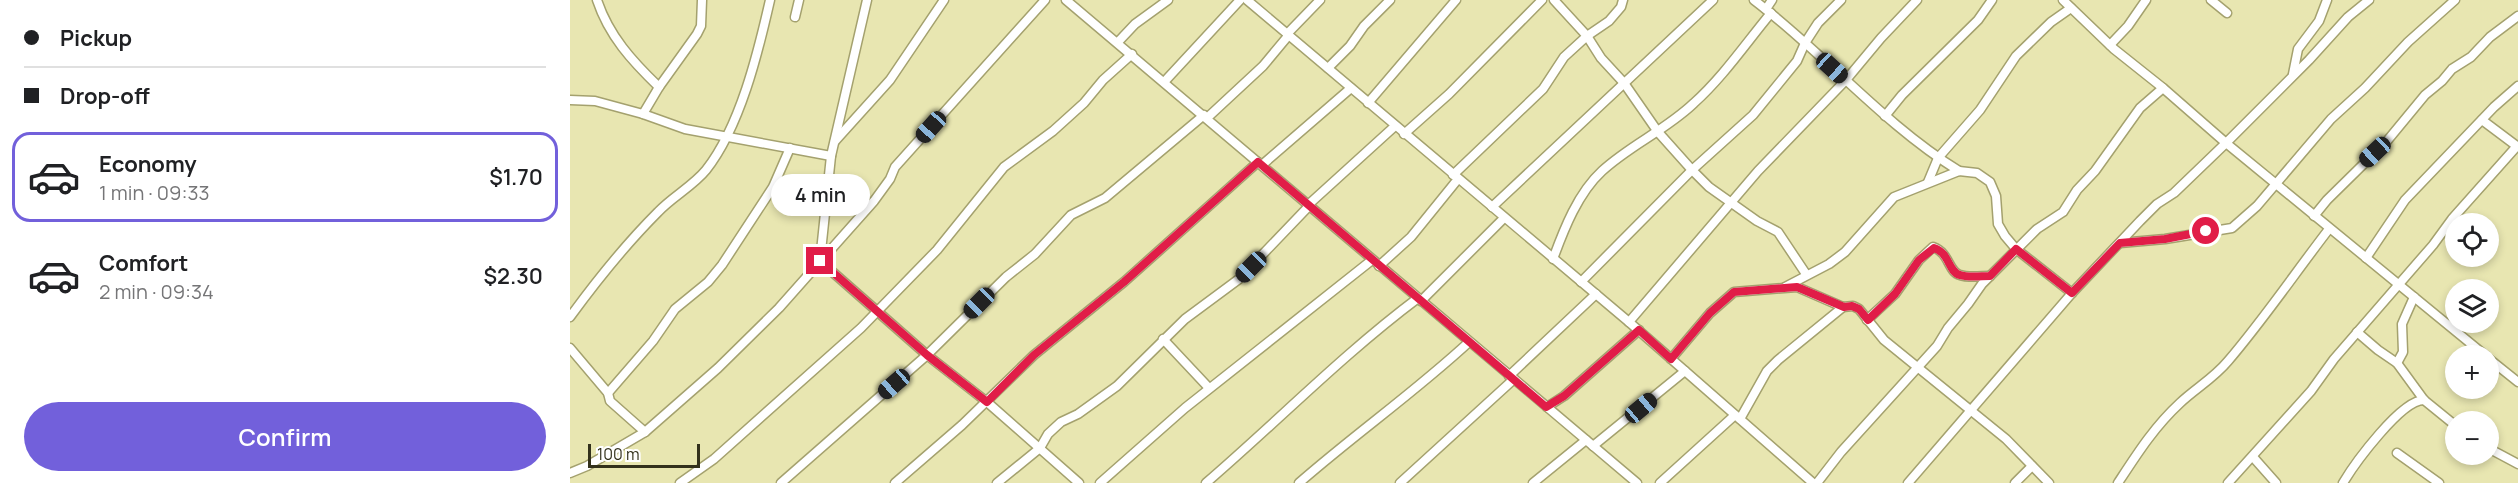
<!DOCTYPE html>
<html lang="en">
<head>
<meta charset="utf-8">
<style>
  :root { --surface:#fff; --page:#f2f2f2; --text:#202124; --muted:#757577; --line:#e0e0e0; --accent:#7260db }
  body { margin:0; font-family:Manrope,sans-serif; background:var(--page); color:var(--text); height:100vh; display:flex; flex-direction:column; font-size:22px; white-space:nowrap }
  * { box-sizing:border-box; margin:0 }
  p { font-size:20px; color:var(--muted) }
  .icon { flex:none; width:33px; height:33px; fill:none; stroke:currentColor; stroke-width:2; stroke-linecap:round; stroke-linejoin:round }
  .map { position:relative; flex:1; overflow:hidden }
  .sheet { display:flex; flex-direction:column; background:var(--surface); width:570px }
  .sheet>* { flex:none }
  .guide { display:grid; align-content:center; height:132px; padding:0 24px; background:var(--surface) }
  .buttons { position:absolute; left:1875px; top:213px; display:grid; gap:12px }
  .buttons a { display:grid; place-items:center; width:54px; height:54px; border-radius:50%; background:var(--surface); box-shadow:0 3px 9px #0003; font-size:30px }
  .scale { position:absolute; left:18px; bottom:15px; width:112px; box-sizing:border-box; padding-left:6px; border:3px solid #33311c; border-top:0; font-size:16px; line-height:21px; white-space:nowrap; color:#33311c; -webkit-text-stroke:4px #fff; paint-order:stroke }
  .end { position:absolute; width:27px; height:27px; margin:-14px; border:8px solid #e11d48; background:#fff; box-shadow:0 0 0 3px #fff }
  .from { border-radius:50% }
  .bubble { position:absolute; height:42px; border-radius:21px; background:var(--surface); box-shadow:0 3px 9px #0003; font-size:20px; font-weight:600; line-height:42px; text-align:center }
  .car { position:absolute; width:18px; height:36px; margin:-18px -9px; border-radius:8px; box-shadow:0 0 4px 2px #0007; background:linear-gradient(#222 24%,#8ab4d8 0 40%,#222 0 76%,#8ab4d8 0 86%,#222 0) }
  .guide b { display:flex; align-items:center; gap:21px; height:57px; font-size:22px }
  .guide b+b { border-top:2px solid var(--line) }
  .guide i { width:15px; height:15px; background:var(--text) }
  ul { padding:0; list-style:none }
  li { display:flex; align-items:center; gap:18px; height:90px; margin:0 12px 9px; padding:0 12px; border:3px solid transparent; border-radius:18px }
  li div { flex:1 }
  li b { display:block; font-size:22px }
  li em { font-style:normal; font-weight:600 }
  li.on { border-color:var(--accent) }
  li>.icon { width:54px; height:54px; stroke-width:1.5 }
  .cta { display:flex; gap:12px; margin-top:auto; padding:12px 24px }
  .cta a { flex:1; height:69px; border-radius:36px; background:var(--accent); color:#fff; font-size:24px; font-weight:600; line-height:69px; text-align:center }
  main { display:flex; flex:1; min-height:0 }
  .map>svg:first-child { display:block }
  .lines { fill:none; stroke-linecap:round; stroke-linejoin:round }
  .street-casing { stroke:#a4a16e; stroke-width:11 }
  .street { stroke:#fff; stroke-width:8 }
  .route { stroke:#e11d48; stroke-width:8 }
</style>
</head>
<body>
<main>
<section class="sheet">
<div class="guide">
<b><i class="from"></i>Pickup</b>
<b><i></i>Drop-off</b>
</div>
<ul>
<li class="on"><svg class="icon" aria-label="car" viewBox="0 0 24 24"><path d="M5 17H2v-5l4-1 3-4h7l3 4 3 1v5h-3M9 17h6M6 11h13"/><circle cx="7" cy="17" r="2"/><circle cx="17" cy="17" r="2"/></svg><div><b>Economy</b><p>1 min · 09:33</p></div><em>$1.70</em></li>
<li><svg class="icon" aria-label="car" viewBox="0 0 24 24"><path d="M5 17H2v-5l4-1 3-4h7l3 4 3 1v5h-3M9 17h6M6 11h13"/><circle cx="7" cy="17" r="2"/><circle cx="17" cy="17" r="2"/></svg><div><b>Comfort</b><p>2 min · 09:34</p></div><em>$2.30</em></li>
</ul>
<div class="cta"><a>Confirm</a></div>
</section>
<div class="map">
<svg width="1948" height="483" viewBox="0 0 1948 483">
  <rect width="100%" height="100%" fill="#e8e6b1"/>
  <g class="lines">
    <defs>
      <g id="street">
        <path d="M27 0C39 36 62 61 89 87"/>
        <polyline points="496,0 1067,483"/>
        <polyline points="677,0 1059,322 1243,483"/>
        <polyline points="984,0 1017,36 1031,58 1054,83 1088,132 1122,170 1139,187 1187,221 1208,232 1236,274"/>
        <path d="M1184 0C1255 54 1313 124 1389 171"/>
        <polyline points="1493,0 1544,49 1593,88 1656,143 1916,356"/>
        <polyline points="1641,0 1657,13"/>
        <polyline points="1196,9 1202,0"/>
        <polyline points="225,17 229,0"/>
        <polyline points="717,34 750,0"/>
        <polyline points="548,42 565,24 598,0"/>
        <polyline points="1540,45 1558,26 1576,0"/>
        <polyline points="758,68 780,46 794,26 820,0"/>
        <polyline points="1723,74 1728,49 1749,21 1757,0"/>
        <polyline points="595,81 670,0"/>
        <polyline points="0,100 25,101 73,114 115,129 261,156"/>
        <polyline points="798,103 886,0"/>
        <polyline points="73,114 89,87 127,34 131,26 132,0"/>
        <polyline points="1315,116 1332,95 1408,20 1422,0"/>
        <polyline points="637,118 693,66 718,36"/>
        <polyline points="1912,120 1948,147"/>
        <polyline points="834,134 879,94 972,0"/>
        <polyline points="265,141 320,80 374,0"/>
        <polyline points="692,165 781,88"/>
        <polyline points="883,175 973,89 994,57 1017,36 1039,21 1051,7 1053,0"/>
        <polyline points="1358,182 1368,158 1410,110 1446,56 1481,22 1501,8"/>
        <polyline points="738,205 825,126"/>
        <polyline points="922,207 1143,0"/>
        <polyline points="1744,216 1757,200 1817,141 1855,95 1872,81 1882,69 1901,57 1920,37 1948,16"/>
        <polyline points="1550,243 1595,239 1662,228 1687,206 1761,119 1795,88 1838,42 1885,0"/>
        <polyline points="1796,258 1835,200 1924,107 1948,86"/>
        <path d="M983 259C994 229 1008 193 1032 171 1060 145 1096 130 1124 103 1153 77 1176 43 1201 13"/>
        <polyline points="250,261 357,355 417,402 509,483"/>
        <polyline points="250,261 261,156 297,0"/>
        <polyline points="809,266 841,237 888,179"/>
        <polyline points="1011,282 1122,170 1183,115 1227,61 1235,43 1248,23 1271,0"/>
        <polyline points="1215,287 1259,264 1275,252 1324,197 1389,171 1407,173 1420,182 1426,196 1428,224 1435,236 1446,249 1502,293"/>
        <polyline points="851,301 934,218"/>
        <path d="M0 317C27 280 55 245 88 212 102 197 123 186 136 170 170 127 188 53 200 0"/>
        <path d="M1297 320 1325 294 1349 260 1363 247C1380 253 1378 272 1390 275 1398 278 1411 276 1420 276"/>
        <polyline points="1059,322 1188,171 1276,80 1311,38 1347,0"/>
        <polyline points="1787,332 1808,350 1827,363 1854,400 1886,426"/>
        <polyline points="593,339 639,388"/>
        <polyline points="0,348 38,393 40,401 75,432"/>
        <polyline points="1918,358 1948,382"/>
        <polyline points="1101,359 1140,313 1164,292 1227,287 1273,307 1283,306 1289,309 1314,340 1436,439 1479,483"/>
        <polyline points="1827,363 1833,352 1832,324 1844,297"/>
        <polyline points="939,376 1026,294"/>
        <polyline points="38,393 83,341 105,309 138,282 152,265 203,187 220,148"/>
        <polyline points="977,407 994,396 1069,330"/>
        <polyline points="1170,419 1197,371 1208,360 1273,307"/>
        <polyline points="1023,446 1115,371"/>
        <polyline points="1918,448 1948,464"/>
        <polyline points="1827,453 1869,483"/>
        <polyline points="1683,457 1706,483"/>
        <polyline points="0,473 17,466 75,432 148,368 209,308 304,201 320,179 325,167 475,0"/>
        <polyline points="110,483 144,459 291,328 367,250 434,167 483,131 514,103 533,80 562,54"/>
        <polyline points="211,483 357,355 436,277 465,254 501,215 535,198 634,115"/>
        <polyline points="325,483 392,425 464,355 554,282 688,162"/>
        <polyline points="427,483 470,448 478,434 491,422 508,414 547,386 615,319 669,279 739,206"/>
        <polyline points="530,483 615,408 802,260"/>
        <path d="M636 483C707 422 772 355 848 298"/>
        <path d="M729 483C785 434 845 392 899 342"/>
        <polyline points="830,483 944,379"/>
        <polyline points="963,483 1016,440"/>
        <polyline points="1090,483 1165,415"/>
        <polyline points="1247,483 1271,452 1367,346 1378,328 1398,304 1412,284 1467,229 1493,212 1507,190 1525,171 1570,108 1593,88"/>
        <polyline points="1338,483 1502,293 1570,221 1587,204 1604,193 1656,143 1739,60 1778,17 1799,0"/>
        <polyline points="1445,483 1462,466"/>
        <path d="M1548 483C1567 454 1584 427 1610 403 1626 388 1644 378 1658 361 1694 319 1725 273 1759 229"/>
        <polyline points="1658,483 1741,391 1764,359 1863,245 1882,219 1947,146"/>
        <path d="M1773 483C1785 463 1831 400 1854 400"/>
      </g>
    </defs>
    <use href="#street" class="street-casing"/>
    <use href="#street" class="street"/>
  </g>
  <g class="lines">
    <path class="route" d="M250 261 357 355 417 402 464 355 554 282 688 162 976 407 994 396 1069 330 1101 359 1140 313 1164 292 1227 287 1274 307 1282 306 1289 309 1298 320 1325 294 1349 260 1364 248C1380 253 1378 272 1390 275 1398 278 1411 276 1420 276L1446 249 1502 293 1550 243 1595 239 1636 231"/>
  </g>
</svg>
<div class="buttons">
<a><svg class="icon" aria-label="locate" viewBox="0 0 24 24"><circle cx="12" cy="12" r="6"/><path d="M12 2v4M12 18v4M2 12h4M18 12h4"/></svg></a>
<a><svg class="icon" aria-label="layers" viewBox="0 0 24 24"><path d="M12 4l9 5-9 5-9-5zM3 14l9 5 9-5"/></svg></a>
<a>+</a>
<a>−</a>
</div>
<div class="scale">100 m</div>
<i class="end from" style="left:1636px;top:231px"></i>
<i class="end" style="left:250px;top:261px"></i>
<div class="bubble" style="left:201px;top:174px;width:99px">4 min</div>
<i class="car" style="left:1262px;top:68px;rotate:132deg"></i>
<i class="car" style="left:361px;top:127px;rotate:222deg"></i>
<i class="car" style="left:1805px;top:152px;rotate:227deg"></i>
<i class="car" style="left:681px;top:267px;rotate:225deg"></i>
<i class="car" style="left:409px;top:303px;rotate:225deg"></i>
<i class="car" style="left:324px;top:384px;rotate:229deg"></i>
<i class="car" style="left:1071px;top:408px;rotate:50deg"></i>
</div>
</main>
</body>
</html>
